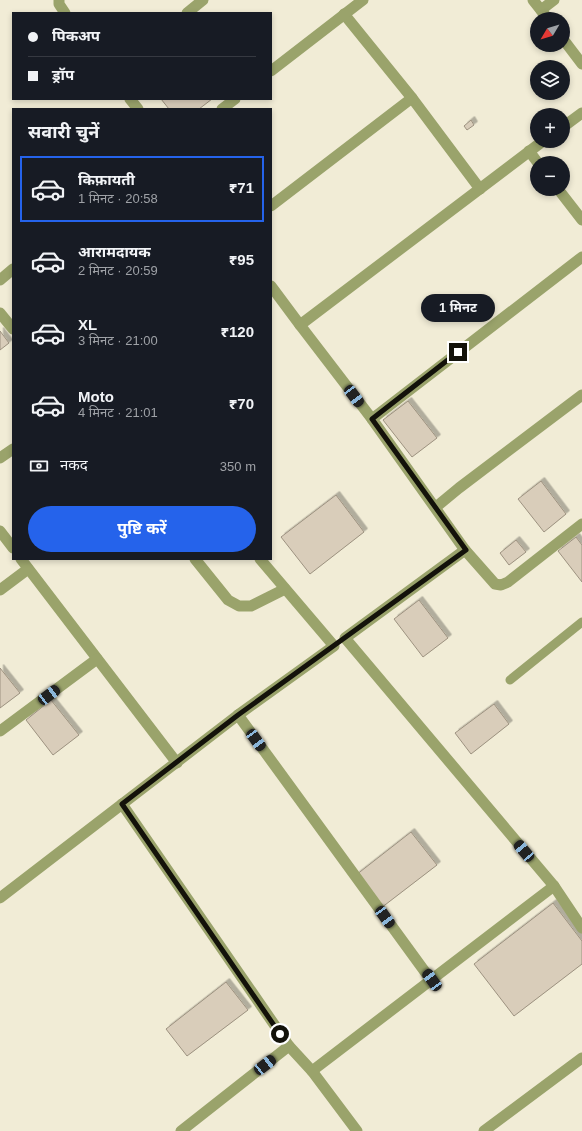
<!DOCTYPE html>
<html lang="hi">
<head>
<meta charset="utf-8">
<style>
  :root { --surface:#171b24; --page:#20242c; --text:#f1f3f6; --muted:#9ea1a6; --line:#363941; --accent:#2563eb }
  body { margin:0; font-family:Arial,"Noto Sans Devanagari",sans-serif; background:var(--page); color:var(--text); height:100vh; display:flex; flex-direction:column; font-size:15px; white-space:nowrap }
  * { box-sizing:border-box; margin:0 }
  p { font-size:13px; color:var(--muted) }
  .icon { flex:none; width:22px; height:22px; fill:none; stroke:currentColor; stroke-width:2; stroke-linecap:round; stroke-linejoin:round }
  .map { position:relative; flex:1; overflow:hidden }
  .panel { position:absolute; left:12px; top:108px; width:260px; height:452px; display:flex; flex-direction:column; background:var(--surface); border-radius:0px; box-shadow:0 2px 6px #0003 }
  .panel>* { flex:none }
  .guide { position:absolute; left:12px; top:12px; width:260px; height:88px; border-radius:0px; box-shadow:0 2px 6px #0003; display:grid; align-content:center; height:88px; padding:0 16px; background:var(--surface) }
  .needle { width:26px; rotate:232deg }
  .tools { position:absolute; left:530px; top:12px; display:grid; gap:8px }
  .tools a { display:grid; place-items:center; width:40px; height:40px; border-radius:50%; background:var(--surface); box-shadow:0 2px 6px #0003; font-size:20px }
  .end { position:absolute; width:18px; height:18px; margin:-9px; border:5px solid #13120a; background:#fff; box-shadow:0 0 0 2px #fff }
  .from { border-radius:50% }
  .bubble { position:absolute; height:28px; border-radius:14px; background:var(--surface); box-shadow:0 2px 6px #0003; font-size:13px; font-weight:700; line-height:28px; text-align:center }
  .car { position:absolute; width:12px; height:24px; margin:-12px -6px; border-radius:5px; box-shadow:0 0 3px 1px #0007; background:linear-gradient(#222 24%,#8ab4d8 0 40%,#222 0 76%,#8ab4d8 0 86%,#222 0) }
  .guide b { display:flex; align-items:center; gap:14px; height:38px; font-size:15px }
  .guide b+b { border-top:1px solid var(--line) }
  .guide i { width:10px; height:10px; background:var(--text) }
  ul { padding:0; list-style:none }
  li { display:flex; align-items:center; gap:12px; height:66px; margin:0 8px 6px; padding:0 8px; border:2px solid transparent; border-radius:0px }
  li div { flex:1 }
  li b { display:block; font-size:15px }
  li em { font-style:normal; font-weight:700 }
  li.selected { border-color:var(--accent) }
  li>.icon { width:36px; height:36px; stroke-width:1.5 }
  h2 { padding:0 16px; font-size:18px; line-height:48px }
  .pay { display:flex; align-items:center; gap:10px; height:44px; padding:0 16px; font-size:15px }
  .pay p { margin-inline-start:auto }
  .action { display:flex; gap:8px; margin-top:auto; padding:8px 16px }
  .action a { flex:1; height:46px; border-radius:24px; background:var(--accent); color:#fff; font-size:16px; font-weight:700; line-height:46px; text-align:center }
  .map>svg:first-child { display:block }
  .building { fill:#d9cdba; stroke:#9d9280; filter:url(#shadow) }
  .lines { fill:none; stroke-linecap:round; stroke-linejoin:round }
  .service { stroke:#9aa36b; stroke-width:9 }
  .minor { stroke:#9aa36b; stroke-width:11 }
  .route { stroke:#13120a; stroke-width:5 }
</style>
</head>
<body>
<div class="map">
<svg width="582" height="1131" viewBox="0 0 582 1131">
  <defs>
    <filter id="shadow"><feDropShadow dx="3.5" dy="-3.5" stdDeviation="0" flood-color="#0004"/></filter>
  </defs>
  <rect width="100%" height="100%" fill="#f1ecd6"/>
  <g class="building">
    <polygon points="161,99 212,99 199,109 169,109"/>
    <polygon points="471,120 474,125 467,130 464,126"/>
    <polygon points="0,331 9,343 0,350"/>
    <polygon points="408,401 437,438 412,457 383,420"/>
    <polygon points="541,481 566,514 544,532 518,499"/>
    <polygon points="336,495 364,532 310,574 281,537"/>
    <polygon points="576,537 582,545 582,582 558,551"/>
    <polygon points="516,540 526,552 509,565 500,553"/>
    <polygon points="419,600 448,638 423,657 394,619"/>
    <polygon points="0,668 20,693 0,708"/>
    <polygon points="51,700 79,735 53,755 26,720"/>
    <polygon points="494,704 509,724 471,754 455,733"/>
    <polygon points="411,832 437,865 381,908 356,875"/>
    <polygon points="553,903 582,941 582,964 514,1016 474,964"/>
    <polygon points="226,982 248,1010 187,1056 166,1029"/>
  </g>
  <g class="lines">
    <polyline class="service" points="510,680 582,622"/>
    <g class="minor">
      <polyline points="59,0 59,4 65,13"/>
      <polyline points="533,0 548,19"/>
      <polyline points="541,10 554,0"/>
      <polyline points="187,13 203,0"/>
      <polyline points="344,14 412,98 480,189"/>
      <polyline points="563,39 582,64"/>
      <polyline points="271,71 363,0"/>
      <polyline points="130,99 138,109"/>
      <polyline points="222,109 235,99"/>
      <polyline points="563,127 582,113"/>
      <polyline points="529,151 538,163"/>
      <polyline points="558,189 582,220"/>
      <polyline points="271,206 412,98"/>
      <polyline points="582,257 372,419 465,550 495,584 501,585 508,582 582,524"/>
      <polyline points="0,280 13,269"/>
      <polyline points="271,286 300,325"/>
      <polyline points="0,313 13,329"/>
      <polyline points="372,419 300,325 543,141"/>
      <polyline points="0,458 13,449"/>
      <polyline points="436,507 459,488 582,395"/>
      <polyline points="0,531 13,548"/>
      <polyline points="21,559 177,763"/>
      <polyline points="195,559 228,600 239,606 251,606 285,589"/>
      <polyline points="0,590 28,569"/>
      <polyline points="238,715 431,980"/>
      <polyline points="0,731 97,659"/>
      <polyline points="122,804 289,1046"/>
      <polyline points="554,886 582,928"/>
      <polyline points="0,898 238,715 334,646 260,559"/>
      <polyline points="312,1071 357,1131"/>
      <polyline points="181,1131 289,1046 312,1071 554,886 345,638 465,550"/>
      <polyline points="484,1131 582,1058"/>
    </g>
  </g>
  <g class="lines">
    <polyline class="route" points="280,1034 122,804 238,715 466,550 372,419 458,352"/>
  </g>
</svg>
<div class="tools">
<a><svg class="needle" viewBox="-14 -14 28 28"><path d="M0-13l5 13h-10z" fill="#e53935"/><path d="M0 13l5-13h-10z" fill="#9ea1a6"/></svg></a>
<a><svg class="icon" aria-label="layers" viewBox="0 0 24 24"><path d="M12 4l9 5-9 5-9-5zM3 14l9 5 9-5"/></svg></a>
<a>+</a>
<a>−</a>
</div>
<i class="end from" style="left:280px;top:1034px"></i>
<i class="end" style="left:458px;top:352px"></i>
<div class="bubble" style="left:421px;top:294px;width:74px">1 मिनट</div>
<i class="car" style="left:354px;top:396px;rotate:143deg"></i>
<i class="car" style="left:49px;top:695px;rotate:53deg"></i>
<i class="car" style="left:256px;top:740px;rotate:144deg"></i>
<i class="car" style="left:524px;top:851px;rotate:320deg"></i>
<i class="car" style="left:385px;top:917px;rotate:144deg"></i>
<i class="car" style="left:432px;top:980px;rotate:324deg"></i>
<i class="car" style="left:265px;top:1065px;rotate:52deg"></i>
<div class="guide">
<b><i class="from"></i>पिकअप</b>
<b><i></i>ड्रॉप</b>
</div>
<section class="panel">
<h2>सवारी चुनें</h2>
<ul>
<li class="selected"><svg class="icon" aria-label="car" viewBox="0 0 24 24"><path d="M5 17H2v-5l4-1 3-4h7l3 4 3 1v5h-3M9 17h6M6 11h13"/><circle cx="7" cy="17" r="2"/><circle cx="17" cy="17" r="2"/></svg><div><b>किफ़ायती</b><p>1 मिनट · 20:58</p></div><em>₹71</em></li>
<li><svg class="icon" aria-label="car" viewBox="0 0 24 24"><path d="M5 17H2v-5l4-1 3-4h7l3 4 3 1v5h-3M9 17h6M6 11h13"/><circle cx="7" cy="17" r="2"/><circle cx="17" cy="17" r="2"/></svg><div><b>आरामदायक</b><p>2 मिनट · 20:59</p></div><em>₹95</em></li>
<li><svg class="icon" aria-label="car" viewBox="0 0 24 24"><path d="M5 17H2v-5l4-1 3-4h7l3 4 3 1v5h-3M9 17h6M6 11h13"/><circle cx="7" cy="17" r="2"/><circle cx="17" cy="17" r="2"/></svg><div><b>XL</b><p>3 मिनट · 21:00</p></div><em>₹120</em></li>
<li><svg class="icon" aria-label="car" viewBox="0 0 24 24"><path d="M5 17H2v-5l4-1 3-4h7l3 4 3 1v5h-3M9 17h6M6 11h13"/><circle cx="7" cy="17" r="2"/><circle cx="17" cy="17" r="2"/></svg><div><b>Moto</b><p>4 मिनट · 21:01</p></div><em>₹70</em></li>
</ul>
<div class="pay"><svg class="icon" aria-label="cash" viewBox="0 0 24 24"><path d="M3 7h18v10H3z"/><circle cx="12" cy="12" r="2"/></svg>नकद<p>350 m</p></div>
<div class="action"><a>पुष्टि करें</a></div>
</section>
</div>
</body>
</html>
